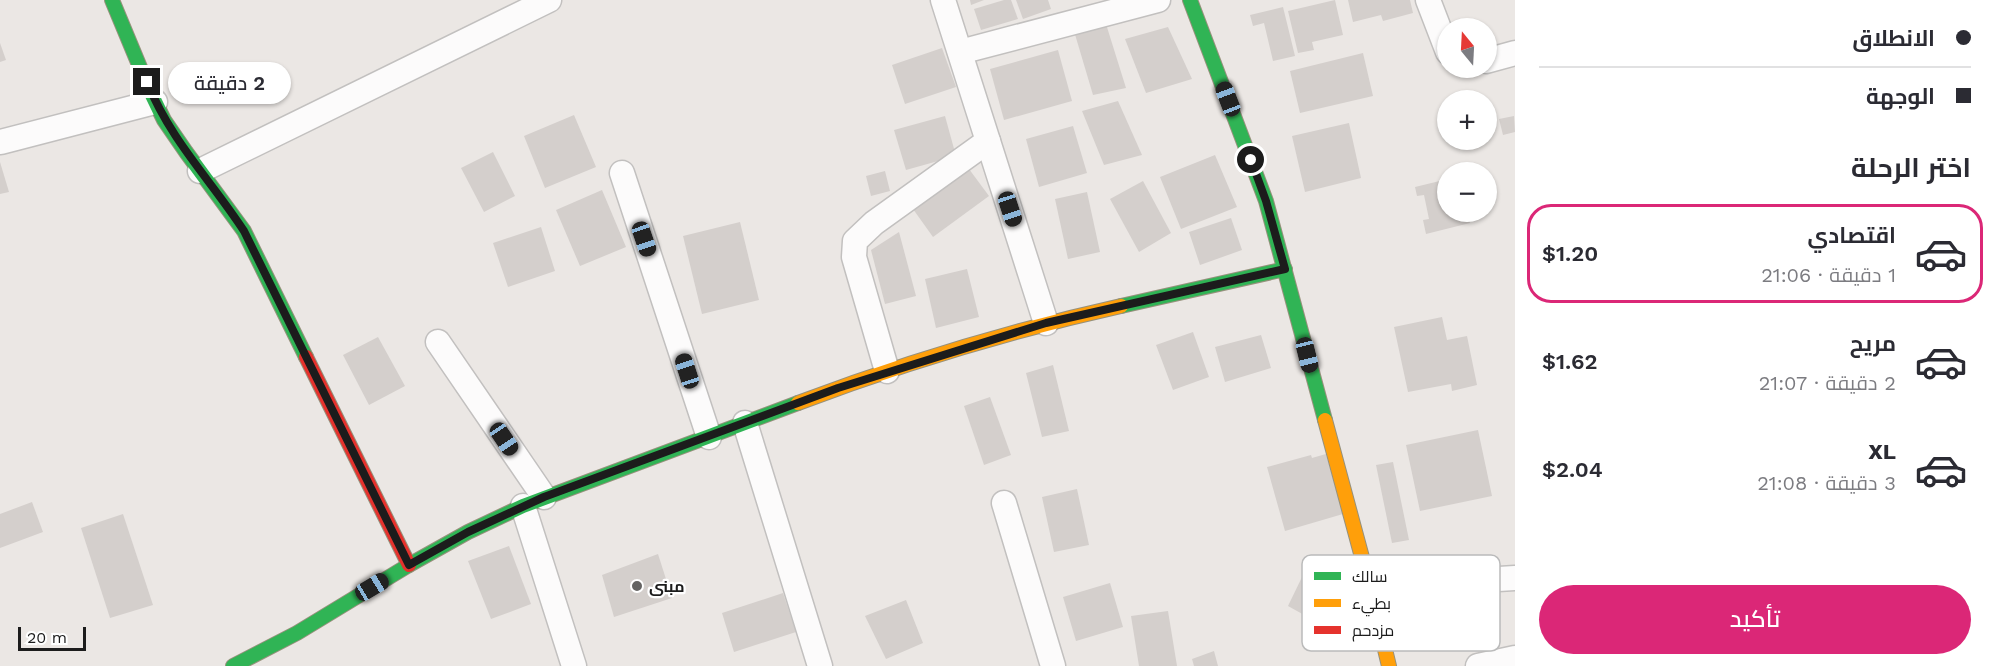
<!DOCTYPE html>
<html lang="ar">
<head>
<meta charset="utf-8">
<style>
  :root { --surface:#fff; --page:#f7f7f7; --text:#2b2b33; --muted:#7c7c81; --line:#e1e1e2; --accent:#db2777 }
  body { margin:0; font-family:"Work Sans",Cairo,sans-serif; background:var(--page); color:var(--text); direction:rtl; height:100vh; display:flex; flex-direction:column; font-size:22px; white-space:nowrap }
  * { box-sizing:border-box; margin:0 }
  p { font-size:20px; color:var(--muted) }
  .icon { flex:none; width:33px; height:33px; fill:none; stroke:currentColor; stroke-width:2; stroke-linecap:round; stroke-linejoin:round }
  .map { position:relative; flex:1; overflow:hidden; direction:ltr }
  .drawer { display:flex; flex-direction:column; background:var(--surface); width:480px }
  .drawer>* { flex:none }
  .guide { display:grid; align-content:center; height:132px; padding:0 24px; background:var(--surface) }
  .needle { width:39px; rotate:342deg }
  .fabs { position:absolute; left:1437px; top:18px; display:grid; gap:12px }
  .fabs a { display:grid; place-items:center; width:60px; height:60px; border-radius:50%; background:var(--surface); box-shadow:0 2px 4px #0004; font-size:30px }
  .scale { position:absolute; left:18px; bottom:15px; width:68px; box-sizing:border-box; padding-left:6px; border:3px solid #1c1c1c; border-top:0; font-size:16px; line-height:21px; white-space:nowrap; color:#1c1c1c; -webkit-text-stroke:4px #fff; paint-order:stroke }
  .end { position:absolute; width:27px; height:27px; margin:-14px; border:8px solid #1c1c1c; background:#fff; box-shadow:0 0 0 3px #fff }
  .from { border-radius:50% }
  .bubble { position:absolute; height:42px; border-radius:21px; background:var(--surface); box-shadow:0 2px 4px #0004; font-size:20px; font-weight:600; line-height:42px; text-align:center; direction:rtl }
  .car { position:absolute; width:18px; height:36px; margin:-18px -9px; border-radius:8px; box-shadow:0 0 4px 2px #0007; background:linear-gradient(#222 24%,#8ab4d8 0 40%,#222 0 76%,#8ab4d8 0 86%,#222 0) }
  .guide b { display:flex; align-items:center; gap:21px; height:57px; font-size:22px }
  .guide b+b { border-top:2px solid var(--line) }
  .guide i { width:15px; height:15px; background:var(--text) }
  ul { padding:0; list-style:none }
  li { display:flex; align-items:center; gap:18px; height:99px; margin:0 12px 9px; padding:0 12px; border:3px solid transparent; border-radius:24px }
  li div { flex:1 }
  li b { display:block; font-size:22px }
  li em { font-style:normal; font-weight:600 }
  li.on { border-color:var(--accent) }
  li>.icon { width:54px; height:54px; stroke-width:1.5 }
  h2 { padding:0 24px; font-size:27px; line-height:72px }
  .action { display:flex; gap:12px; margin-top:auto; padding:12px 24px }
  .action a { flex:1; height:69px; border-radius:36px; background:var(--accent); color:#fff; font-size:24px; font-weight:600; line-height:69px; text-align:center }
  main { display:flex; flex:1; min-height:0 }
  .map>svg:first-child { display:block }
  .building { fill:#d4cfcc }
  .lines { fill:none; stroke-linecap:round; stroke-linejoin:round }
  .street-casing { stroke:#c2c0bf; stroke-width:27 }
  .fast-casing { stroke:#96917c; stroke-width:16 }
  .slow-casing { stroke:#96917c; stroke-width:16 }
  .jam-casing { stroke:#96917c; stroke-width:16 }
  .street { stroke:#fcfbfb; stroke-width:24 }
  .fast { stroke:#30b455; stroke-width:14 }
  .slow { stroke:#ff9f0a; stroke-width:14 }
  .jam { stroke:#e5322d; stroke-width:14 }
  .route { stroke:#1c1c1c; stroke-width:8 }
  .poi-dot { fill:#646362; stroke:#fff; stroke-width:2 }
  .labels { text-anchor:middle; stroke-width:4.5; stroke-linejoin:round; paint-order:stroke }
  .poi-label { font-size:16px; font-weight:bold; fill:#1c1c1c; stroke:#fff; text-anchor:start }
  .key { fill:#fff; stroke:#bbb; stroke-width:1.5 }
  .key-label { font-size:16px; fill:#1c1c1c }
</style>
</head>
<body>
<main>
<section class="drawer">
<div class="guide">
<b><i class="from"></i>الانطلاق</b>
<b><i></i>الوجهة</b>
</div>
<h2>اختر الرحلة</h2>
<ul>
<li class="on"><svg class="icon" aria-label="car" viewBox="0 0 24 24"><path d="M5 17H2v-5l4-1 3-4h7l3 4 3 1v5h-3M9 17h6M6 11h13"/><circle cx="7" cy="17" r="2"/><circle cx="17" cy="17" r="2"/></svg><div><b>اقتصادي</b><p>1 دقيقة · 21:06</p></div><em>$1.20</em></li>
<li><svg class="icon" aria-label="car" viewBox="0 0 24 24"><path d="M5 17H2v-5l4-1 3-4h7l3 4 3 1v5h-3M9 17h6M6 11h13"/><circle cx="7" cy="17" r="2"/><circle cx="17" cy="17" r="2"/></svg><div><b>مريح</b><p>2 دقيقة · 21:07</p></div><em>$1.62</em></li>
<li><svg class="icon" aria-label="car" viewBox="0 0 24 24"><path d="M5 17H2v-5l4-1 3-4h7l3 4 3 1v5h-3M9 17h6M6 11h13"/><circle cx="7" cy="17" r="2"/><circle cx="17" cy="17" r="2"/></svg><div><b>XL</b><p>3 دقيقة · 21:08</p></div><em>$2.04</em></li>
</ul>
<div class="action"><a>تأكيد</a></div>
</section>
<div class="map">
<svg width="1515" height="666" viewBox="0 0 1515 666">
  <rect width="100%" height="100%" fill="#ebe7e4"/>
  <g class="building">
    <polygon points="970,0 984,0 971,5"/>
    <polygon points="1004,0 1011,0 1018,19 981,30 974,9"/>
    <polygon points="1016,0 1048,0 1051,9 1023,19"/>
    <polygon points="1335,0 1343,35 1312,42 1314,50 1298,53 1288,11"/>
    <polygon points="1348,0 1410,0 1413,13 1383,21 1381,15 1353,22"/>
    <polygon points="1283,7 1295,56 1273,61 1264,23 1253,26 1250,15"/>
    <polygon points="1106,24 1126,88 1093,95 1074,31"/>
    <polygon points="1168,27 1192,79 1146,93 1125,39"/>
    <polygon points="0,43 6,60 0,62"/>
    <polygon points="942,48 956,87 905,104 892,65"/>
    <polygon points="1058,50 1072,101 1004,120 990,69"/>
    <polygon points="1363,53 1373,96 1300,113 1290,71"/>
    <polygon points="1118,101 1142,155 1104,165 1082,111"/>
    <polygon points="574,115 596,167 545,188 524,136"/>
    <polygon points="945,116 956,156 906,170 894,130"/>
    <polygon points="1514,116 1515,132 1503,135 1499,119"/>
    <polygon points="1349,123 1361,178 1305,192 1292,136"/>
    <polygon points="1073,126 1087,173 1039,187 1026,139"/>
    <polygon points="493,152 515,196 484,212 461,168"/>
    <polygon points="1215,155 1237,207 1181,229 1160,177"/>
    <polygon points="0,162 9,192 0,194"/>
    <polygon points="969,169 989,196 933,237 913,209"/>
    <polygon points="885,171 890,191 871,196 866,176"/>
    <polygon points="1448,179 1448,212 1467,212 1470,223 1426,234 1423,220 1429,219 1424,195 1417,196 1415,187"/>
    <polygon points="1143,181 1171,233 1139,252 1110,199"/>
    <polygon points="602,190 626,247 580,266 556,210"/>
    <polygon points="1087,192 1100,252 1068,259 1055,199"/>
    <polygon points="1231,218 1242,250 1200,265 1189,232"/>
    <polygon points="740,222 759,300 702,314 683,236"/>
    <polygon points="541,227 555,271 508,287 493,243"/>
    <polygon points="899,232 916,296 885,304 871,250"/>
    <polygon points="967,269 979,317 936,328 925,279"/>
    <polygon points="1442,317 1447,340 1467,336 1477,385 1452,391 1451,384 1408,392 1394,327"/>
    <polygon points="1193,332 1209,377 1173,390 1156,345"/>
    <polygon points="1261,335 1271,368 1225,382 1215,347"/>
    <polygon points="378,337 405,386 369,405 343,355"/>
    <polygon points="1053,365 1069,431 1042,437 1026,373"/>
    <polygon points="990,397 1011,455 984,465 964,406"/>
    <polygon points="1478,430 1492,496 1420,511 1406,445"/>
    <polygon points="1326,454 1343,514 1285,531 1267,467 1311,455 1312,458"/>
    <polygon points="1393,462 1409,540 1392,543 1376,465"/>
    <polygon points="1077,489 1089,545 1054,552 1042,497"/>
    <polygon points="32,502 43,532 0,548 0,514"/>
    <polygon points="123,514 153,605 110,618 81,528"/>
    <polygon points="509,546 531,604 491,619 468,561"/>
    <polygon points="658,554 672,598 614,617 602,575"/>
    <polygon points="1303,575 1356,602 1342,636 1288,606"/>
    <polygon points="1110,583 1123,627 1076,641 1063,597"/>
    <polygon points="783,593 796,632 734,652 722,613"/>
    <polygon points="906,600 923,643 886,659 865,616"/>
    <polygon points="1168,611 1177,666 1139,666 1131,616"/>
    <polygon points="1214,651 1218,666 1194,666 1192,659"/>
  </g>
  <g class="lines">
    <defs>
      <g id="street">
        <polyline points="943,0 1046,323"/>
        <polyline points="1428,0 1448,52"/>
        <polyline points="960,52 1158,0"/>
        <polyline points="1486,61 1515,53"/>
        <polyline points="1,142 155,102"/>
        <polyline points="200,171 549,0"/>
        <polyline points="622,173 709,437"/>
        <polyline points="438,342 544,497"/>
        <polyline points="887,371 854,257 855,241 874,223 988,141"/>
        <polyline points="745,423 820,666"/>
        <polyline points="1004,503 1053,666"/>
        <polyline points="523,506 574,666"/>
        <polyline points="1370,587 1515,578"/>
        <polyline points="1478,666 1515,658"/>
      </g>
      <g id="fast">
        <polyline points="112,0 149,89 164,120 186,152 244,231 306,357"/>
        <polyline points="1190,0 1266,201 1325,420"/>
        <polyline points="1121,306 1285,269"/>
        <polyline points="233,666 297,633 409,565 468,532 523,506 798,403"/>
      </g>
      <g id="slow">
        <path d="M798 403C901 364 1013 330 1121 306"/>
        <polyline points="1325,420 1370,587 1389,666"/>
      </g>
      <polyline id="jam" points="306,357 409,565"/>
    </defs>
    <use href="#street" class="street-casing"/>
    <use href="#fast" class="fast-casing"/>
    <use href="#slow" class="slow-casing"/>
    <use href="#jam" class="jam-casing"/>
    <use href="#street" class="street"/>
    <use href="#fast" class="fast"/>
    <use href="#slow" class="slow"/>
    <use href="#jam" class="jam"/>
  </g>
  <g class="lines">
    <path class="route" d="M147 82C171 141 210 179 244 231L409 565 468 532 544 497 838 388 1046 323 1285 269 1266 201 1251 160"/>
  </g>
  <circle class="poi-dot" cx="637" cy="586" r="6"/>
  <g class="labels">
    <g class="poi-label">
      <text x="649" y="592">مبنى</text>
    </g>
  </g>
  <rect x="1302" y="555" width="198" height="96" rx="9" class="key"/>
  <rect x="1314" y="572" width="27" height="8" fill="#30b455"/>
  <rect x="1314" y="599" width="27" height="8" fill="#ff9f0a"/>
  <rect x="1314" y="626" width="27" height="8" fill="#e5322d"/>
  <g class="key-label">
    <text x="1352" y="582">سالك</text>
    <text x="1352" y="609">بطيء</text>
    <text x="1352" y="636">مزدحم</text>
  </g>
</svg>
<div class="fabs">
<a><svg class="needle" viewBox="-14 -14 28 28"><path d="M0-13l5 13h-10z" fill="#e53935"/><path d="M0 13l5-13h-10z" fill="#7c7c81"/></svg></a>
<a>+</a>
<a>−</a>
</div>
<div class="scale">20 m</div>
<i class="end from" style="left:1251px;top:160px"></i>
<i class="end" style="left:147px;top:82px"></i>
<div class="bubble" style="left:168px;top:62px;width:123px">2 دقيقة</div>
<i class="car" style="left:1228px;top:99px;rotate:339deg"></i>
<i class="car" style="left:1010px;top:209px;rotate:162deg"></i>
<i class="car" style="left:644px;top:239px;rotate:161deg"></i>
<i class="car" style="left:1307px;top:355px;rotate:166deg"></i>
<i class="car" style="left:687px;top:371px;rotate:342deg"></i>
<i class="car" style="left:504px;top:439px;rotate:146deg"></i>
<i class="car" style="left:372px;top:587px;rotate:59deg"></i>
</div>
</main>
</body>
</html>
